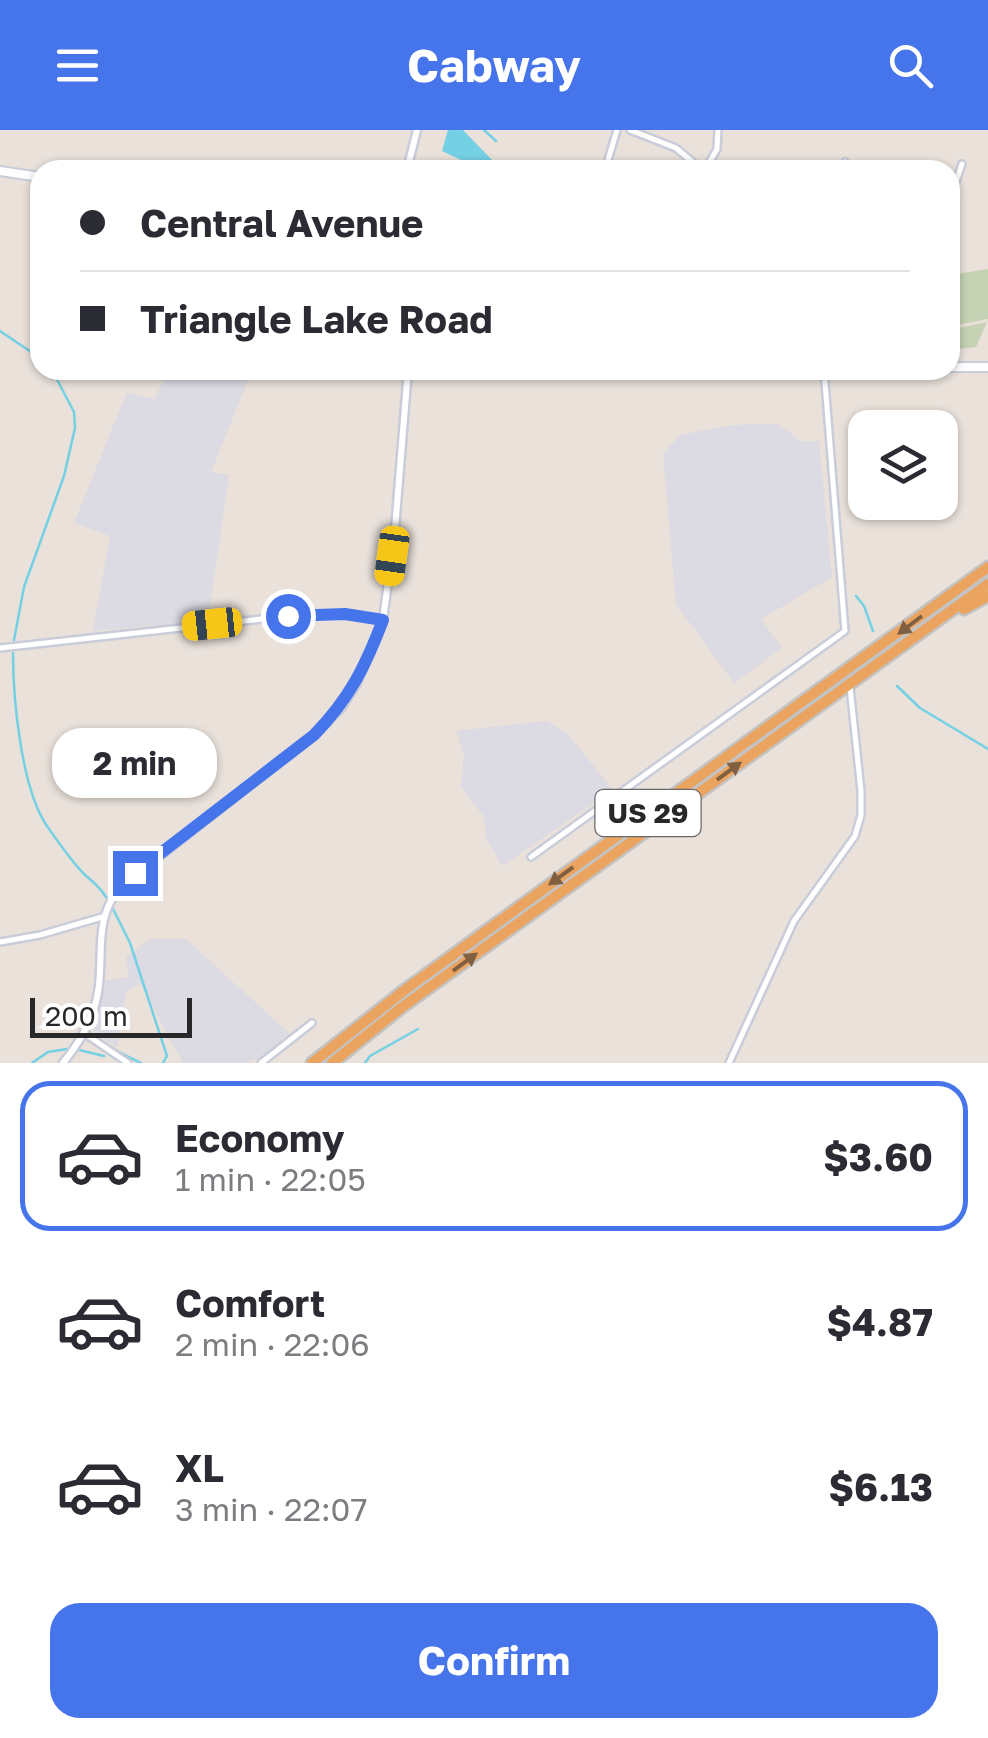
<!DOCTYPE html>
<html lang="en">
<head>
<meta charset="utf-8">
<style>
  :root { --surface:#fff; --page:#f2f2f3; --text:#2b2b33; --muted:#7c7c81; --line:#e1e1e2; --accent:#4574eb }
  body { margin:0; font-family:"Golos Text",sans-serif; background:var(--page); color:var(--text); height:100vh; display:flex; flex-direction:column; font-size:38px; white-space:nowrap }
  * { box-sizing:border-box; margin:0 }
  p { font-size:32px; color:var(--muted) }
  .icon { flex:none; width:55px; height:55px; fill:none; stroke:currentColor; stroke-width:2; stroke-linecap:round; stroke-linejoin:round }
  .map { position:relative; height:933px; overflow:hidden }
  .side { display:flex; flex-direction:column; background:var(--surface); flex:1 }
  .side>* { flex:none }
  .guide { position:absolute; left:30px; top:30px; width:930px; height:220px; border-radius:30px; box-shadow:0 2px 8px #0004; display:grid; align-content:center; height:220px; padding:0 50px; background:var(--surface) }
  .tools { position:absolute; left:848px; top:280px; display:grid; gap:20px }
  .tools a { display:grid; place-items:center; width:110px; height:110px; border-radius:20px; background:var(--surface); box-shadow:0 2px 8px #0004; font-size:50px }
  .scale { position:absolute; left:30px; bottom:25px; width:162px; box-sizing:border-box; padding-left:10px; border:5px solid #282828; border-top:0; font-size:28px; line-height:35px; white-space:nowrap; color:#282828; -webkit-text-stroke:8px #fff; paint-order:stroke }
  .end { position:absolute; width:45px; height:45px; margin:-22px; border:12px solid #4574eb; background:#fff; box-shadow:0 0 0 5px #fff }
  .from { border-radius:50% }
  .bubble { position:absolute; height:70px; border-radius:30px; background:var(--surface); box-shadow:0 2px 8px #0004; font-size:32px; font-weight:700; line-height:70px; text-align:center }
  .car { position:absolute; width:30px; height:60px; margin:-30px -15px; border-radius:12px; box-shadow:0 0 8px 2px #0007; background:linear-gradient(#f5c518 24%,#345 0 40%,#f5c518 0 76%,#345 0 86%,#f5c518 0) }
  .guide b { display:flex; align-items:center; gap:35px; height:95px; font-size:38px }
  .guide b+b { border-top:2px solid var(--line) }
  .guide i { width:25px; height:25px; background:var(--text) }
  ul { padding:18px 0 0; list-style:none }
  li { display:flex; align-items:center; gap:30px; height:150px; margin:0 20px 15px; padding:0 30px; border:5px solid transparent; border-radius:30px }
  li div { flex:1 }
  li b { display:block; font-size:38px }
  li em { font-style:normal; font-weight:700 }
  li.active { border-color:var(--accent) }
  li>.icon { width:90px; height:90px; stroke-width:1.5 }
  .button { display:flex; gap:20px; margin-top:auto; padding:20px 50px }
  .button a { flex:1; height:115px; border-radius:30px; background:var(--accent); color:#fff; font-size:40px; font-weight:700; line-height:115px; text-align:center }
  header { display:flex; justify-content:space-between; align-items:center; height:130px; padding:0 50px; background:var(--accent); color:#fff; font-size:45px; font-weight:700 }
  .map>svg:first-child { display:block }
  .industrial { fill:#dcdae2 }
  .cemetery { fill:#c5d2b3 }
  .water { fill:#74d1e4 }
  .lines { fill:none; stroke-linecap:round; stroke-linejoin:round }
  .stream { stroke:#74d1e4; stroke-width:2.5 }
  .minor-casing { stroke:#c9cdd9; stroke-width:10 }
  .tertiary-casing { stroke:#c9cdd9; stroke-width:11 }
  .secondary-casing { stroke:#c9cdd9; stroke-width:12 }
  .trunk-casing { stroke:#c3c3c3; stroke-width:15 }
  .minor { stroke:#fff; stroke-width:5 }
  .tertiary { stroke:#fff; stroke-width:6 }
  .secondary { stroke:#fff; stroke-width:8 }
  .trunk { stroke:#eba460; stroke-width:10 }
  .oneway { fill:#806041 }
  .route { stroke:#4574eb; stroke-width:12 }
  .labels { text-anchor:middle; stroke-width:10; stroke-linejoin:round; paint-order:stroke }
  .shield { fill:#fff; stroke:#686868; stroke-width:2.5 }
  .shield-label { font-size:28px; font-weight:bold; fill:#282828 }
</style>
</head>
<body>
<header><svg class="icon" aria-label="menu" viewBox="0 0 24 24"><path d="M4 6h16M4 12h16M4 18h16"/></svg>Cabway<svg class="icon" aria-label="search" viewBox="0 0 24 24"><circle cx="10" cy="10" r="6"/><path d="M15 15l6 6"/></svg></header>
<div class="map">
<svg width="988" height="933" viewBox="0 0 988 933">
  <rect width="100%" height="100%" fill="#e9e1da"/>
  <g class="industrial">
    <polygon points="170,240 252,240 211,342 229,345 208,490 93,501 110,406 74,393 127,262 154,269"/>
    <polygon points="777,294 801,311 819,311 832,447 761,489 782,518 734,553 676,474 663,324 680,305 733,295"/>
    <polygon points="547,591 567,603 613,660 502,736 486,708 484,687 461,657 464,624 456,601"/>
    <polygon points="150,809 186,809 292,906 260,928 245,933 183,933 140,853 126,862 117,918 93,901 103,851 129,847 126,828"/>
  </g>
  <g class="cemetery">
    <polygon points="988,139 988,189 952,196 950,145"/>
    <polygon points="987,192 976,217 958,219 954,199"/>
  </g>
  <polygon class="water" points="448,0 463,0 493,31 494,40 478,38 442,21"/>
  <g class="lines">
    <g class="stream">
      <polyline points="484,0 496,11"/>
      <polyline points="0,201 40,228"/>
      <polyline points="856,466 864,476 873,501"/>
      <polyline points="14,510 24,457 64,346 75,298 74,282 52,240"/>
      <path d="M13 523C13 568 21 658 47 696 58 712 71 731 85 745 93 752 100 757 106 767"/>
      <polyline points="897,556 920,578 988,619"/>
      <polyline points="112,777 130,813 167,926 163,933"/>
      <polyline points="79,920 104,926"/>
      <polyline points="117,921 141,933"/>
      <polyline points="32,933 48,922 67,919"/>
      <polyline points="365,933 370,926 418,899"/>
    </g>
    <defs>
      <g id="minor">
        <polyline points="630,0 676,18 702,40"/>
        <polyline points="845,32 846,40"/>
        <polyline points="605,40 617,0"/>
        <polyline points="705,40 717,19 718,0"/>
        <polyline points="950,69 962,34"/>
        <polyline points="950,219 953,236"/>
        <polyline points="0,518 289,486 345,484 383,490"/>
        <polyline points="531,727 845,501 824,240"/>
        <polyline points="0,812 40,805 102,787"/>
        <polyline points="84,903 128,933"/>
        <polyline points="261,933 312,893"/>
        <polyline points="729,933 794,791 855,706 861,685 861,661 850,557"/>
      </g>
      <g id="tertiary">
        <polyline points="407,40 417,0"/>
        <path d="M63 933C81 911 96 884 99 855 103 818 95 790 119 758L314 605 341 578 357 553 383 490 395 399 408 240"/>
      </g>
      <g id="secondary">
        <polyline points="0,41 40,47"/>
        <polyline points="950,237 988,237"/>
      </g>
      <g id="trunk">
        <polyline points="964,479 988,466"/>
        <polyline points="312,933 406,859 988,437"/>
        <polyline points="332,933 401,878 988,454"/>
      </g>
    </defs>
    <use href="#minor" class="minor-casing"/>
    <use href="#tertiary" class="tertiary-casing"/>
    <use href="#secondary" class="secondary-casing"/>
    <use href="#trunk" class="trunk-casing"/>
    <use href="#minor" class="minor"/>
    <use href="#tertiary" class="tertiary"/>
    <use href="#secondary" class="secondary"/>
    <use href="#trunk" class="trunk"/>
  </g>
  <defs><path id="oneway-solid" d="M-6-.8H1V-3.2L6.5 0L1 3.2V.8H-6Z" transform="scale(2.5)"/></defs>
  <g class="oneway">
    <use href="#oneway-solid" transform="translate(910 495) rotate(143)"/>
    <use href="#oneway-solid" transform="translate(729 641) rotate(-36)"/>
    <use href="#oneway-solid" transform="translate(561 746) rotate(144)"/>
    <use href="#oneway-solid" transform="translate(465 832) rotate(-36)"/>
  </g>
  <g class="lines">
    <path class="route" d="M135 743 314 605C350 568 365 537 383 490L345 484 288 486"/>
  </g>
  <g class="labels">
    <rect class="shield" x="595.5" y="660" width="105" height="46" rx="8"/>
    <g class="shield-label">
      <text x="648" y="693">US 29</text>
    </g>
  </g>
</svg>
<div class="tools">
<a><svg class="icon" aria-label="layers" viewBox="0 0 24 24"><path d="M12 4l9 5-9 5-9-5zM3 14l9 5 9-5"/></svg></a>
</div>
<div class="scale">200 m</div>
<i class="end from" style="left:288px;top:486px"></i>
<i class="end" style="left:135px;top:743px"></i>
<div class="bubble" style="left:52px;top:598px;width:165px">2 min</div>
<i class="car" style="left:392px;top:426px;rotate:188deg"></i>
<i class="car" style="left:212px;top:494px;rotate:264deg"></i>
<div class="guide">
<b><i class="from"></i>Central Avenue</b>
<b><i></i>Triangle Lake Road</b>
</div>
</div>
<section class="side">
<ul>
<li class="active"><svg class="icon" aria-label="car" viewBox="0 0 24 24"><path d="M5 17H2v-5l4-1 3-4h7l3 4 3 1v5h-3M9 17h6M6 11h13"/><circle cx="7" cy="17" r="2"/><circle cx="17" cy="17" r="2"/></svg><div><b>Economy</b><p>1 min · 22:05</p></div><em>$3.60</em></li>
<li><svg class="icon" aria-label="car" viewBox="0 0 24 24"><path d="M5 17H2v-5l4-1 3-4h7l3 4 3 1v5h-3M9 17h6M6 11h13"/><circle cx="7" cy="17" r="2"/><circle cx="17" cy="17" r="2"/></svg><div><b>Comfort</b><p>2 min · 22:06</p></div><em>$4.87</em></li>
<li><svg class="icon" aria-label="car" viewBox="0 0 24 24"><path d="M5 17H2v-5l4-1 3-4h7l3 4 3 1v5h-3M9 17h6M6 11h13"/><circle cx="7" cy="17" r="2"/><circle cx="17" cy="17" r="2"/></svg><div><b>XL</b><p>3 min · 22:07</p></div><em>$6.13</em></li>
</ul>
<div class="button"><a>Confirm</a></div>
</section>
</body>
</html>
